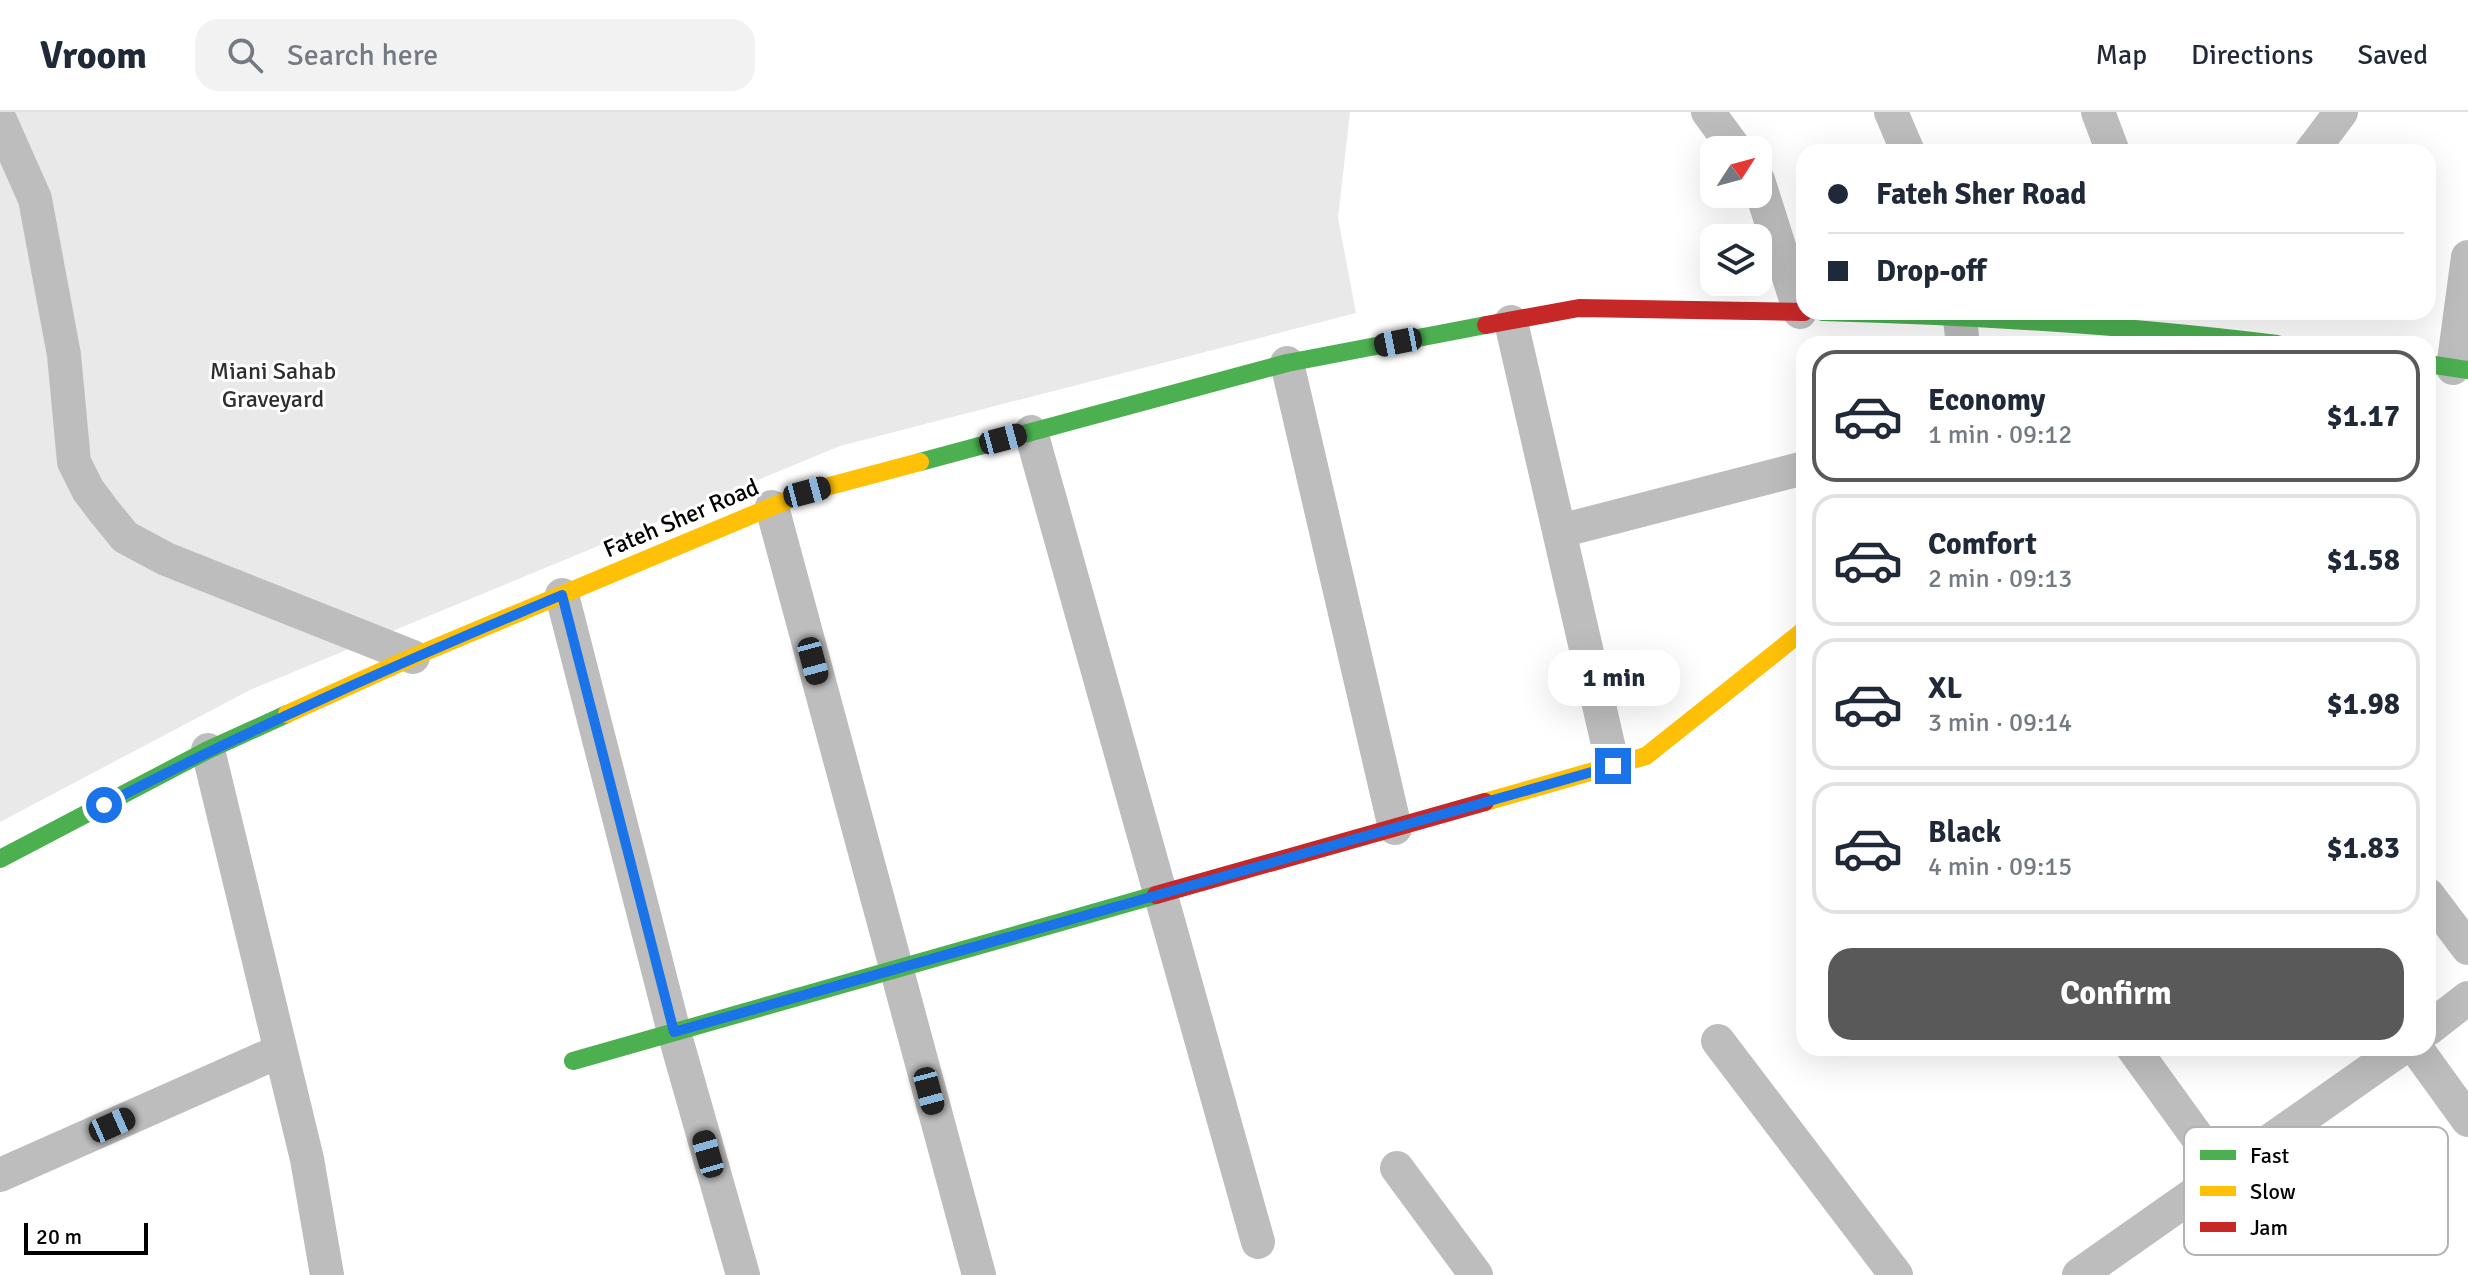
<!DOCTYPE html>
<html lang="en">
<head>
<meta charset="utf-8">
<style>
  :root { --surface:#fff; --page:#f2f2f3; --text:#1f2937; --muted:#747a83; --line:#e0e1e3; --accent:#595959 }
  body { margin:0; font-family:Signika,sans-serif; background:var(--page); color:var(--text); height:100vh; display:flex; flex-direction:column; font-size:30px; white-space:nowrap }
  * { box-sizing:border-box; margin:0 }
  p { font-size:26px; color:var(--muted) }
  .icon { flex:none; width:44px; height:44px; fill:none; stroke:currentColor; stroke-width:2; stroke-linecap:round; stroke-linejoin:round }
  .map { position:relative; flex:1; overflow:hidden }
  .panel { position:absolute; left:1796px; top:224px; width:640px; height:720px; display:flex; flex-direction:column; background:var(--surface); border-radius:24px; box-shadow:0 8px 32px #0002 }
  .panel>* { flex:none }
  .guide { position:absolute; left:1796px; top:32px; width:640px; height:176px; border-radius:24px; box-shadow:0 8px 32px #0002; display:grid; align-content:center; height:176px; padding:0 32px; background:var(--surface) }
  .needle { width:52px; rotate:54deg }
  .fabs { position:absolute; left:1700px; top:24px; display:grid; gap:16px }
  .fabs a { display:grid; place-items:center; width:72px; height:72px; border-radius:16px; background:var(--surface); box-shadow:0 8px 32px #0002; font-size:40px }
  .scale { position:absolute; left:24px; bottom:20px; width:124px; box-sizing:border-box; padding-left:8px; border:4px solid #000; border-top:0; font-size:22px; line-height:28px; white-space:nowrap; color:#000; -webkit-text-stroke:6px #fff; paint-order:stroke }
  .end { position:absolute; width:36px; height:36px; margin:-18px; border:10px solid #1a73e8; background:#fff; box-shadow:0 0 0 4px #fff }
  .from { border-radius:50% }
  .bubble { position:absolute; height:56px; border-radius:24px; background:var(--surface); box-shadow:0 8px 32px #0002; font-size:26px; font-weight:700; line-height:56px; text-align:center }
  .car { position:absolute; width:24px; height:48px; margin:-24px -12px; border-radius:10px; box-shadow:0 0 6px 2px #0007; background:linear-gradient(#222 24%,#8ab4d8 0 40%,#222 0 76%,#8ab4d8 0 86%,#222 0) }
  .guide b { display:flex; align-items:center; gap:28px; height:76px; font-size:30px }
  .guide b+b { border-top:2px solid var(--line) }
  .guide i { width:20px; height:20px; background:var(--text) }
  ul { padding:14px 0 0; list-style:none }
  li { display:flex; align-items:center; gap:24px; height:132px; margin:0 16px 12px; padding:0 16px; border:4px solid var(--line); border-radius:24px }
  li div { flex:1 }
  li b { display:block; font-size:30px }
  li em { font-style:normal; font-weight:700 }
  li.active { border-color:var(--accent) }
  li>.icon { width:72px; height:72px; stroke-width:1.5 }
  .cta { display:flex; gap:16px; margin-top:auto; padding:16px 32px }
  .cta a { flex:1; height:92px; border-radius:24px; background:var(--accent); color:#fff; font-size:32px; font-weight:700; line-height:92px; text-align:center }
  header { display:flex; align-items:center; gap:48px; box-sizing:border-box; height:112px; padding:0 40px; background:var(--surface); border-bottom:2px solid var(--line) }
  header strong { font-size:38px }
  nav { display:flex; gap:44px; margin-inline-start:auto; font-size:28px }
  .search { width:560px; height:72px; background:var(--page); display:flex; align-items:center; gap:20px; box-sizing:border-box; padding:0 28px; border-radius:24px; color:var(--muted); font-size:30px }
  .map>svg:first-child { display:block }
  .green { fill:#e9e9e9 }
  .lines { fill:none; stroke-linecap:round; stroke-linejoin:round }
  .street { stroke:#bdbdbd; stroke-width:34 }
  .fast { stroke:#4caf50; stroke-width:18 }
  .slow { stroke:#ffc107; stroke-width:18 }
  .jam { stroke:#c62828; stroke-width:18 }
  .route { stroke:#1a73e8; stroke-width:10 }
  .labels { text-anchor:middle; stroke-width:6; stroke-linejoin:round; paint-order:stroke }
  .park-label { font-size:24px; fill:#2e2e2e; stroke:#fff }
  .street-label { font-size:24px; fill:#000; stroke:#fff }
  .key { fill:#fff; stroke:#b2b2b2; stroke-width:2 }
  .key-label { font-size:22px; fill:#000 }
</style>
</head>
<body>
<header>
<strong>Vroom</strong>
<div class="search"><svg class="icon" aria-label="search" viewBox="0 0 24 24"><circle cx="10" cy="10" r="6"/><path d="M15 15l6 6"/></svg>Search here</div>
<nav><a>Map</a><a>Directions</a><a>Saved</a></nav>
</header>
<div class="map">
<svg width="2468" height="1163" viewBox="0 0 2468 1163">
  <rect width="100%" height="100%" fill="#fff"/>
  <polygon class="green" points="0,0 1350,0 1338,106 1356,201 840,334 250,578 0,710"/>
  <g class="lines">
    <g class="street">
      <polyline points="1708,0 1736,38"/>
      <polyline points="1891,0 1908,40"/>
      <polyline points="2098,0 2113,40"/>
      <polyline points="0,8 35,87 64,243 74,350 88,378 103,398 125,425 166,447 413,545"/>
      <polyline points="2311,40 2341,0"/>
      <polyline points="1758,68 1800,200"/>
      <polyline points="1959,200 1963,232"/>
      <polyline points="1511,210 1613,654"/>
      <polyline points="1287,251 1395,716"/>
      <polyline points="2453,256 2468,145"/>
      <polyline points="1031,320 1258,1130"/>
      <polyline points="772,395 979,1163"/>
      <polyline points="1560,419 1804,356"/>
      <polyline points="562,483 674,920 743,1163"/>
      <polyline points="208,638 307,1047 327,1163"/>
      <polyline points="2428,783 2468,836"/>
      <polyline points="2428,917 2468,886"/>
      <polyline points="1718,929 1896,1163"/>
      <polyline points="2133,936 2224,1062"/>
      <polyline points="2416,936 2468,1008"/>
      <polyline points="1397,1056 1476,1163"/>
      <polyline points="0,1063 280,939"/>
      <polyline points="2079,1163 2402,936"/>
    </g>
    <g class="fast">
      <path d="M1822 200C1974 204 2126 213 2277 232"/>
      <polyline points="2428,252 2468,258"/>
      <polyline points="920,350 1287,251 1486,213"/>
      <polyline points="0,747 208,638 287,602"/>
      <polyline points="573,949 1156,783"/>
    </g>
    <g class="slow">
      <polyline points="287,602 413,545 807,380 920,350"/>
      <polyline points="1485,690 1646,644 1804,518"/>
    </g>
    <g class="jam">
      <polyline points="1486,213 1579,196 1804,200"/>
      <polyline points="1156,783 1485,690"/>
    </g>
  </g>
  <g class="lines">
    <path class="route" d="M104 693C253 615 407 548 562 483L674 920 1613 654"/>
  </g>
  <g class="labels">
    <g class="park-label">
      <text x="273" y="267">Miani Sahab<tspan x="273" dy="28">Graveyard</tspan></text>
    </g>
    <g class="street-label">
      <text transform="translate(681 406) rotate(-23)" y="8">Fateh Sher Road</text>
    </g>
  </g>
  <rect x="2184" y="1015" width="264" height="128" rx="12" class="key"/>
  <rect x="2200" y="1038" width="36" height="10" fill="#4caf50"/>
  <rect x="2200" y="1074" width="36" height="10" fill="#ffc107"/>
  <rect x="2200" y="1110" width="36" height="10" fill="#c62828"/>
  <g class="key-label">
    <text x="2250" y="1051">Fast</text>
    <text x="2250" y="1087">Slow</text>
    <text x="2250" y="1123">Jam</text>
  </g>
</svg>
<div class="fabs">
<a><svg class="needle" viewBox="-14 -14 28 28"><path d="M0-13l5 13h-10z" fill="#e53935"/><path d="M0 13l5-13h-10z" fill="#747a83"/></svg></a>
<a><svg class="icon" aria-label="layers" viewBox="0 0 24 24"><path d="M12 4l9 5-9 5-9-5zM3 14l9 5 9-5"/></svg></a>
</div>
<div class="scale">20 m</div>
<i class="end from" style="left:104px;top:693px"></i>
<i class="end" style="left:1613px;top:654px"></i>
<div class="bubble" style="left:1548px;top:538px;width:132px">1 min</div>
<i class="car" style="left:1398px;top:230px;rotate:259deg"></i>
<i class="car" style="left:1003px;top:327px;rotate:75deg"></i>
<i class="car" style="left:807px;top:380px;rotate:75deg"></i>
<i class="car" style="left:813px;top:549px;rotate:165deg"></i>
<i class="car" style="left:929px;top:979px;rotate:165deg"></i>
<i class="car" style="left:112px;top:1013px;rotate:66deg"></i>
<i class="car" style="left:708px;top:1042px;rotate:344deg"></i>
<div class="guide">
<b><i class="from"></i>Fateh Sher Road</b>
<b><i></i>Drop-off</b>
</div>
<section class="panel">
<ul>
<li class="active"><svg class="icon" aria-label="car" viewBox="0 0 24 24"><path d="M5 17H2v-5l4-1 3-4h7l3 4 3 1v5h-3M9 17h6M6 11h13"/><circle cx="7" cy="17" r="2"/><circle cx="17" cy="17" r="2"/></svg><div><b>Economy</b><p>1 min · 09:12</p></div><em>$1.17</em></li>
<li><svg class="icon" aria-label="car" viewBox="0 0 24 24"><path d="M5 17H2v-5l4-1 3-4h7l3 4 3 1v5h-3M9 17h6M6 11h13"/><circle cx="7" cy="17" r="2"/><circle cx="17" cy="17" r="2"/></svg><div><b>Comfort</b><p>2 min · 09:13</p></div><em>$1.58</em></li>
<li><svg class="icon" aria-label="car" viewBox="0 0 24 24"><path d="M5 17H2v-5l4-1 3-4h7l3 4 3 1v5h-3M9 17h6M6 11h13"/><circle cx="7" cy="17" r="2"/><circle cx="17" cy="17" r="2"/></svg><div><b>XL</b><p>3 min · 09:14</p></div><em>$1.98</em></li>
<li><svg class="icon" aria-label="car" viewBox="0 0 24 24"><path d="M5 17H2v-5l4-1 3-4h7l3 4 3 1v5h-3M9 17h6M6 11h13"/><circle cx="7" cy="17" r="2"/><circle cx="17" cy="17" r="2"/></svg><div><b>Black</b><p>4 min · 09:15</p></div><em>$1.83</em></li>
</ul>
<div class="cta"><a>Confirm</a></div>
</section>
</div>
</body>
</html>
